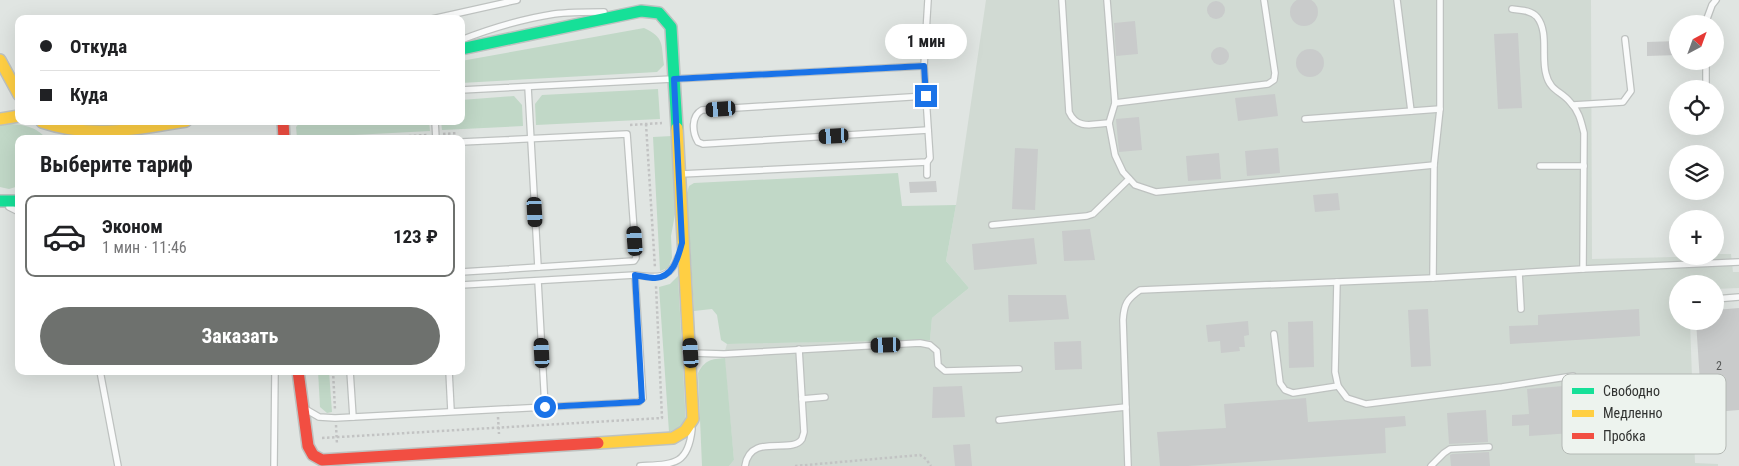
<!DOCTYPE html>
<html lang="ru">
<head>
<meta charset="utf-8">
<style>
  :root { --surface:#fff; --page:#f6f6f6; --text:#202124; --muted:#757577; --line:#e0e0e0; --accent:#6e716e }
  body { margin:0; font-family:"Roboto Condensed",sans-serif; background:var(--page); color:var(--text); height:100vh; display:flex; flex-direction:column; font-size:19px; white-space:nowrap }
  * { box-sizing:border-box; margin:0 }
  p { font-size:16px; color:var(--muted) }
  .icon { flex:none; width:28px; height:28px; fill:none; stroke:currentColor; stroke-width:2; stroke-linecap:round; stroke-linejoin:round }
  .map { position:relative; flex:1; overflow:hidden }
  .panel { position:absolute; left:15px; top:135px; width:450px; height:240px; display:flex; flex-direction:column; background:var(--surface); border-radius:10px; box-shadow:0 5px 20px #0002 }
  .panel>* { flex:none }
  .hud { position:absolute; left:15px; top:15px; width:450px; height:110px; border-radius:10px; box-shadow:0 5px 20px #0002; display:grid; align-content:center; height:110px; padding:0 25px; background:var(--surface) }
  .needle { width:32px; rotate:41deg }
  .tools { position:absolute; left:1669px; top:15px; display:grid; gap:10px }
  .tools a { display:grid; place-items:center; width:55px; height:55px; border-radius:50%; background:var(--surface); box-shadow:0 5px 20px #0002; font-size:25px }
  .end { position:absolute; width:22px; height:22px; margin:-11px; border:6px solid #1a73e8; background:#fff; box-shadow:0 0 0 2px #fff }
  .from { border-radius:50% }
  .bubble { position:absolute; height:35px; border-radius:18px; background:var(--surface); box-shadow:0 5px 20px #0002; font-size:16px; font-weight:700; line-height:35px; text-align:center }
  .car { position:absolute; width:15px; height:30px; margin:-15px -8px; border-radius:6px; box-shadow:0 0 4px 1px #0007; background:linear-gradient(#222 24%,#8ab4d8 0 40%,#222 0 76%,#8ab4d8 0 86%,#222 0) }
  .hud b { display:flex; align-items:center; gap:18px; height:48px; font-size:19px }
  .hud b+b { border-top:1px solid var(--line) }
  .hud i { width:12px; height:12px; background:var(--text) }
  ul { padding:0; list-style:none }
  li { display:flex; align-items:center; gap:15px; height:82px; margin:0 10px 8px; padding:0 15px; border:2px solid transparent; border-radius:10px }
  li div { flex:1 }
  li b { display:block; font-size:19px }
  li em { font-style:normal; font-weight:700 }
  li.current { border-color:var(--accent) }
  li>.icon { width:45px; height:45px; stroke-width:1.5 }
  h2 { padding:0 25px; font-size:22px; line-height:60px }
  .button { display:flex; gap:10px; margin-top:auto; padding:10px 25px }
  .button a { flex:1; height:58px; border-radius:30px; background:var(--accent); color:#fff; font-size:20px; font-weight:700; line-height:58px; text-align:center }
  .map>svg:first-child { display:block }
  .built { fill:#d1dad3 }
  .green { fill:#c1d8c7 }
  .building { fill:#c9cbcb }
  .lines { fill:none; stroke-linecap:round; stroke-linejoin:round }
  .lane-casing { stroke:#bec2c0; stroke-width:8 }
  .fast-casing { stroke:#bec2c0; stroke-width:14 }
  .slow-casing { stroke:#bec2c0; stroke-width:14 }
  .jam-casing { stroke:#bec2c0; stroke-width:14 }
  .path { stroke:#c2c3c3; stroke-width:2.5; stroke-dasharray:2.5 2.5; stroke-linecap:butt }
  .lane { stroke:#fafbfb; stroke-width:5.5 }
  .fast { stroke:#16e098; stroke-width:11 }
  .slow { stroke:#ffcf43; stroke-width:11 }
  .jam { stroke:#f24e42; stroke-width:11 }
  .route { stroke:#1a73e8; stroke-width:6 }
  .labels { text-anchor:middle; stroke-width:5; stroke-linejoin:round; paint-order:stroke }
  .number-label { font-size:12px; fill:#565857 }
  .key { fill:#edf3ee; stroke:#b4b9b5; stroke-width:1 }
  .key-label { font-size:14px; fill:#303230 }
</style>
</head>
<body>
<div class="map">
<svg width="1739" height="466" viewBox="0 0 1739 466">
  <rect width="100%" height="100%" fill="#e0e5e2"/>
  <polygon class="built" points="986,0 1591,0 1592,259 1715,256 1715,254 1731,254 1733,272 1739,272 1739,288 1715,289 1715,284 1678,284 1678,321 1690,321 1695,463 1718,464 1718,466 729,466 734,460 724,354 727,344 930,339 932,318 969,288 946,261 956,205"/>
  <g class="green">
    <path d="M644 28C665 38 661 44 664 65L657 72 461 83V61Z"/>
    <polygon points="658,89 660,119 536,125 535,104 542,95"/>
    <polygon points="514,96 522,105 523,126 442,130 441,121 461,121 461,100"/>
    <polygon points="301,121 429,121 430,131 297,138 296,127"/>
    <path d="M0 124C20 124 33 124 47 139H19V186L9 189 0 187Z"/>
    <polygon points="672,136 676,209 671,236 672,258 668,268 660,271 653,137"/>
    <polygon points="898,173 902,206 956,205 946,261 969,288 932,318 930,340 727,344 721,340 717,315 712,309 694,311 687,193 689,186 694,183"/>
    <polygon points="678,276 686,424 669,432 659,287 670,284"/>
    <path d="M725 358 734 460 729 466H702L698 373C705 360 711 359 725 358Z"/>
    <polygon points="318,371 329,371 332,412 327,413 320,407"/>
  </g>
  <g class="building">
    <circle cx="1304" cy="12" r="14"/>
    <circle cx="1216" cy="10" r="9"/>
    <polygon points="1135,21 1138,54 1116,56 1114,23"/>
    <polygon points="1518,33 1522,108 1498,109 1494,34"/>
    <polygon points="1678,41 1678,55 1647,56 1647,42"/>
    <circle cx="1220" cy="56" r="9"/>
    <circle cx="1310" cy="63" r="14"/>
    <polygon points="1275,94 1278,116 1238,121 1235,98"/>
    <polygon points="1139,117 1142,150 1119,152 1116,119"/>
    <polygon points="1015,148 1038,149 1035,210 1012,209"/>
    <polygon points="1278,148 1280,173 1247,176 1245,151"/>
    <polygon points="1219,153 1221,179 1188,181 1186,156"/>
    <polygon points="936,181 937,192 910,193 909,182"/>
    <polygon points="1338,193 1340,210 1315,212 1313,195"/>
    <polygon points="1090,229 1095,260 1064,261 1062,231"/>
    <polygon points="1034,238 1037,264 974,270 972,244"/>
    <polygon points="1008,295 1066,295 1069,319 1009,322"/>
    <polygon points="1739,308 1739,410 1702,413 1696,321 1715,321 1715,310"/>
    <polygon points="1428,309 1431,366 1411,367 1408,310"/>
    <polygon points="1639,309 1640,336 1510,344 1509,326 1538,325 1538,315"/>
    <polygon points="1248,321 1249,335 1244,336 1245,347 1239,347 1240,351 1221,353 1220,341 1208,342 1206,325"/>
    <polygon points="1313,321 1314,367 1289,368 1288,322"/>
    <polygon points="1081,341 1082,369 1055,370 1054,342"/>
    <polygon points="1576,385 1577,407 1584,407 1586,432 1529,436 1529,425 1512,426 1512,415 1529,414 1527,389"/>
    <polygon points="962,386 965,417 932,418 933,387"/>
    <polygon points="1306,398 1308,422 1405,416 1406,426 1385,428 1386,453 1188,466 1160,466 1157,432 1226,428 1224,404"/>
    <polygon points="1486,410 1488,442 1449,444 1447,413"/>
    <polygon points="970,444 972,466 955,466 953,445"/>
    <polygon points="1489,452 1490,466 1451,466 1450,455 1452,454"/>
  </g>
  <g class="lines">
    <defs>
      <g id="lane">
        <path d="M1062 0 1069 112C1077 130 1093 124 1109 123"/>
        <polyline points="1107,0 1115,103 1109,123 1115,155 1123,172 1135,185 1156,192 1434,165"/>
        <polyline points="1397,0 1411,111"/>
        <path d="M1512 9C1520 10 1531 10 1537 17 1549 32 1541 57 1546 74 1550 91 1561 91 1570 102 1579 111 1581 121 1584 133L1583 269"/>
        <polyline points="432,19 517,0"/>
        <polyline points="1705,24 1712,5 1716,0"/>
        <path d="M461 40C492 28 522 19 554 14 570 12 588 12 604 12"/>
        <polyline points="1706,61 1706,89"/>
        <polyline points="924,66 928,0"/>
        <polyline points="528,87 538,267"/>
        <polyline points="461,90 924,66 930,158 927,162 681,174"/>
        <path d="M926 96 702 110C691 116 692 132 698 142L703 144 928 130"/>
        <polyline points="1115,103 1268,84 1274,80 1275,73 1264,0"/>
        <polyline points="1573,105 1623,102 1631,91 1625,39"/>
        <polyline points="1305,119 1440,109"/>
        <polyline points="435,121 436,139"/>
        <polyline points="461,142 627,134 636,258 634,261 461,272"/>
        <polyline points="1540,166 1584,166"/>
        <polyline points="927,175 927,162"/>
        <polyline points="9,207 19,212"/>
        <polyline points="992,225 1087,216 1093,214 1129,179"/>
        <polyline points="1519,273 1521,309"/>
        <polyline points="1433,278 1434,165 1440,109 1440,0"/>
        <polyline points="538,281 545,407"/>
        <polyline points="1337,282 1335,372 1338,386 1347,398 1366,404 1502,387 1573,376"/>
        <path d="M461 285 635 275C656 278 670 280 678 257"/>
        <polyline points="1715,299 1739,297"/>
        <polyline points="1274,334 1280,383 1285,390 1293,393 1338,386"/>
        <polyline points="691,353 724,354 920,343 930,345 937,351 938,365 945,371 1019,369"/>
        <polyline points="100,371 118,466"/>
        <polyline points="350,371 353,417"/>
        <polyline points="449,371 451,411"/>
        <polyline points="802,399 825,397"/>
        <polyline points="307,410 319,417 335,418 639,402 643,398 635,275"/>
        <polyline points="999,420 1126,407"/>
        <polyline points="274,466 275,371"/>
        <path d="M640 466C673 464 688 466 692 429"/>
        <path d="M745 466C750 432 792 455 802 439 802 438 804 433 804 432L799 349"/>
        <path d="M1128 466 1123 320C1124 304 1127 299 1140 290L1433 278 1583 269 1739 262"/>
        <polyline points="1431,466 1444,453 1450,449 1489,447"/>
      </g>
      <g id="fast">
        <polyline points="461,49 641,11 659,13 671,27 677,128"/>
        <polyline points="0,201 19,201"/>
      </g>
      <g id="slow">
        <polyline points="0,60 19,95"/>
        <polyline points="0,119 19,116"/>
        <path d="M42 122C92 139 135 129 186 121"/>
        <polyline points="598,443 673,438 685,431 693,419 677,128"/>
      </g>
      <g id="jam">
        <polyline points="283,121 284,139"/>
        <polyline points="298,371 308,446 313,455 322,460 598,443"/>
      </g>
    </defs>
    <use href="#lane" class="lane-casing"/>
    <use href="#fast" class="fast-casing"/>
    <use href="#slow" class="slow-casing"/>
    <use href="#jam" class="jam-casing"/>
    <g class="path">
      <polyline points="646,124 655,268"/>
      <polyline points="630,125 662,123"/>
      <polyline points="443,134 458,133"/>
      <polyline points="354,139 428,135"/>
      <polyline points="333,371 335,410"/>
      <polyline points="498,417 499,434"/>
      <polyline points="336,425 337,445"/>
      <polyline points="322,438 662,418 656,286"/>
      <polyline points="795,466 920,455 926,459 931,466"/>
    </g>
    <use href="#lane" class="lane"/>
    <use href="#fast" class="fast"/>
    <use href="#slow" class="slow"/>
    <use href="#jam" class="jam"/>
  </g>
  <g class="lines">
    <path class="route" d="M545 407 639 402 642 400 635 275C641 276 649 278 655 278 674 277 678 257 682 243L674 79 924 66 926 96"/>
  </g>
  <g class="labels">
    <g class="number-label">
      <text x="1719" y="370">2</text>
    </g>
  </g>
  <rect x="1562" y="374" width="164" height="80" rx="8" class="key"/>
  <rect x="1572" y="388" width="22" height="6" fill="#16e098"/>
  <rect x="1572" y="410" width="22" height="7" fill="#ffcf43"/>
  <rect x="1572" y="433" width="22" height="6" fill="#f24e42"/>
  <g class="key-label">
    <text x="1603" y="396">Свободно</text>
    <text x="1603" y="418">Медленно</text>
    <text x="1603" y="441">Пробка</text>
  </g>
</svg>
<div class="tools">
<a><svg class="needle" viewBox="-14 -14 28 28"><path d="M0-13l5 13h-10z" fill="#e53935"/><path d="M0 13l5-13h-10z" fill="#757577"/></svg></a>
<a><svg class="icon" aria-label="locate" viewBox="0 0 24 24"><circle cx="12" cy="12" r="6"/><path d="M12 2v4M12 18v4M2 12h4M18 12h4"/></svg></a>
<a><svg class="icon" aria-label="layers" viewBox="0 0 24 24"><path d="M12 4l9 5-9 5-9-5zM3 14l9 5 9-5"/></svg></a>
<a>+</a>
<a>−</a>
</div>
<i class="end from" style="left:545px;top:407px"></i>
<i class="end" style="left:926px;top:96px"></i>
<div class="bubble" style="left:885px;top:24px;width:82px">1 мин</div>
<i class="car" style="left:721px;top:109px;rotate:266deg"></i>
<i class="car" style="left:834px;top:136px;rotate:267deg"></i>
<i class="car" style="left:535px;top:212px;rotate:177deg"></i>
<i class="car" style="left:635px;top:241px;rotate:356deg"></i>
<i class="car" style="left:886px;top:345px;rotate:268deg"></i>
<i class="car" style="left:542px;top:353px;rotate:357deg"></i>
<i class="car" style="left:691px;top:353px;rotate:356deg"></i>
<div class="hud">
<b><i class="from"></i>Откуда</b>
<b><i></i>Куда</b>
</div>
<section class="panel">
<h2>Выберите тариф</h2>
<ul>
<li class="current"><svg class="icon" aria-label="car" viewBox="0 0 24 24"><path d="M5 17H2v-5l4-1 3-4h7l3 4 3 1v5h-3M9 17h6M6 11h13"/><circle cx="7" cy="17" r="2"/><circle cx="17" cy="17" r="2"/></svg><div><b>Эконом</b><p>1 мин · 11:46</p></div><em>123 ₽</em></li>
</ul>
<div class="button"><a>Заказать</a></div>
</section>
</div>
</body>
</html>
